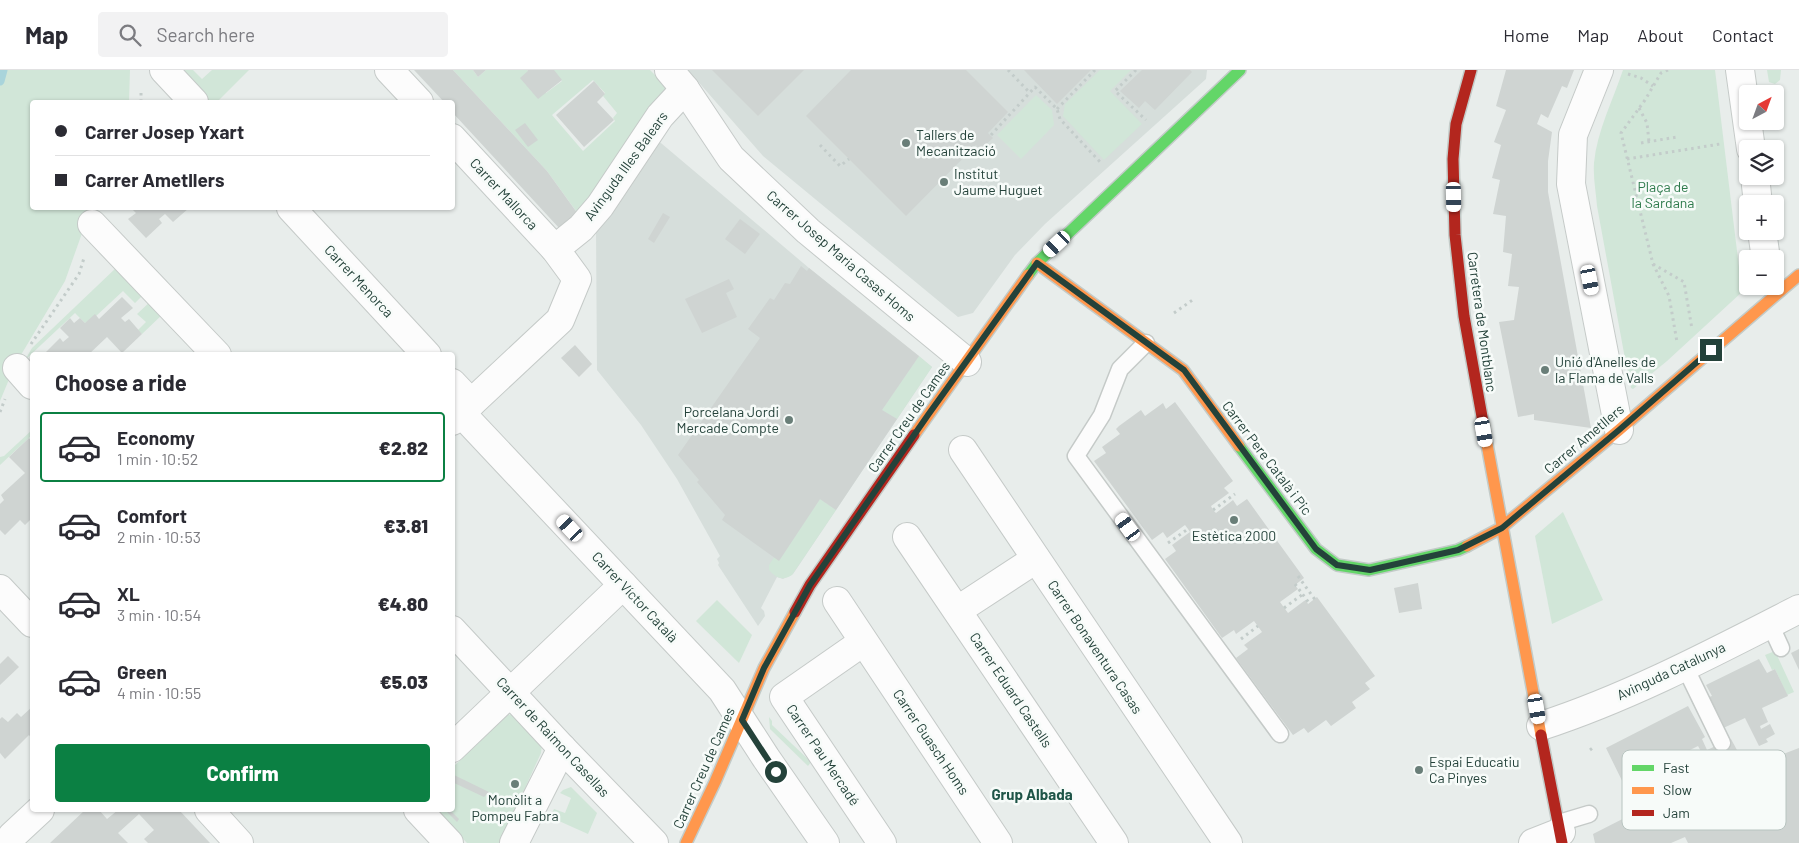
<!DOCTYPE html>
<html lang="en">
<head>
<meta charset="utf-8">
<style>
  :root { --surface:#fff; --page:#f2f2f3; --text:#2b2b33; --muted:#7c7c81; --line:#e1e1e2; --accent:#0b8043 }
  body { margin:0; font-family:Barlow,sans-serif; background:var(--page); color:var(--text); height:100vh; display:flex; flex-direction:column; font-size:19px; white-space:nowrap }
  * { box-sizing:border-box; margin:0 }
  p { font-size:16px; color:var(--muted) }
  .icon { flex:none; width:28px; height:28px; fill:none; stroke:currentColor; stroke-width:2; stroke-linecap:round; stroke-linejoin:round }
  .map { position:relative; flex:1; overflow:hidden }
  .side { position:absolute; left:30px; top:282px; width:425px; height:460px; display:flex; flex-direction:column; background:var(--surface); border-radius:5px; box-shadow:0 1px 4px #0004 }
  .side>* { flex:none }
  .guide { position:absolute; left:30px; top:30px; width:425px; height:110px; border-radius:5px; box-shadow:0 1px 4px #0004; display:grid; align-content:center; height:110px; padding:0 25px; background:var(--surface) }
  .needle { width:32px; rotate:41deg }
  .tools { position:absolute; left:1739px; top:15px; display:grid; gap:10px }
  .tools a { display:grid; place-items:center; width:45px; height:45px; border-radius:5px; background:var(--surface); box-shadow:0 1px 4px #0004; font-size:25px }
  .end { position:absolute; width:22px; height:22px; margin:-11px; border:6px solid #24423a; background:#fff; box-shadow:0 0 0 2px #fff }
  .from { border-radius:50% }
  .car { position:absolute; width:15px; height:30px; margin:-15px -8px; border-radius:6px; box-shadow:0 0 4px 1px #0007; background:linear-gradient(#fff 24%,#345 0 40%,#fff 0 76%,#345 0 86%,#fff 0) }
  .guide b { display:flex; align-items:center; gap:18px; height:48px; font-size:19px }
  .guide b+b { border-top:1px solid var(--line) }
  .guide i { width:12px; height:12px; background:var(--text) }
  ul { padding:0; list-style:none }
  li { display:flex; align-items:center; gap:15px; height:70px; margin:0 10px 8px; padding:0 15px; border:2px solid transparent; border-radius:5px }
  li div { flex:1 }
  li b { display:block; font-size:19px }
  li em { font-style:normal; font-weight:800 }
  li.current { border-color:var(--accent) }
  li>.icon { width:45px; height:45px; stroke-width:1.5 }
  h2 { padding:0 25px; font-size:22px; line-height:60px }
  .primary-button { display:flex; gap:10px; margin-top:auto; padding:10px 25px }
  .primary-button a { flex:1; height:58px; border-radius:5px; background:var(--accent); color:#fff; font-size:20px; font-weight:800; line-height:58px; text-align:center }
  header { display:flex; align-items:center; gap:30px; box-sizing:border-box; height:70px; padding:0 25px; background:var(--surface); border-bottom:1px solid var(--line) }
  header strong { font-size:24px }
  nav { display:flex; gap:28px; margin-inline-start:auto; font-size:18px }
  .search { width:350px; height:45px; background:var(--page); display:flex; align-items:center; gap:12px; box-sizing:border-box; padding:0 18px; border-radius:5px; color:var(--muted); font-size:19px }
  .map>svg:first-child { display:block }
  .built { fill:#d6dedb }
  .green { fill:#d1e6d8; fill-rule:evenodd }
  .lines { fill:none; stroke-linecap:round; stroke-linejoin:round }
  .stream { stroke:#a9d4db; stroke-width:9 }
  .building { fill:#cfd4d2 }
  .lane-casing { stroke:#c5cac8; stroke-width:19 }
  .street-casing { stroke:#c5cac8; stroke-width:30 }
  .fast-casing { stroke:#c3cbc8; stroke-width:14 }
  .slow-casing { stroke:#c3cbc8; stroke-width:14 }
  .jam-casing { stroke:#c3cbc8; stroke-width:14 }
  .path { stroke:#c3ccca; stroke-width:3; stroke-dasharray:2.5 4; stroke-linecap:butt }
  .lane { stroke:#fcfcfc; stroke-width:16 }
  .street { stroke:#fcfcfc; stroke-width:28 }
  .fast { stroke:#63d668; stroke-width:11 }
  .slow { stroke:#ff974d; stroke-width:11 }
  .jam { stroke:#b3261e; stroke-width:11 }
  .route { stroke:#24423a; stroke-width:6 }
  .poi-dot { fill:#697e78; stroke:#f7fbf9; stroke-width:2 }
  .labels { text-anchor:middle; stroke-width:5; stroke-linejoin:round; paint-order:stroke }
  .poi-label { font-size:14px; fill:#24423a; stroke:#f7fbf9; text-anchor:start }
  .street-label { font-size:14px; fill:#24423a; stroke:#f7fbf9 }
  .park-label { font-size:14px; fill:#2d7a4b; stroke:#f7fbf9 }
  .neighbourhood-label { font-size:15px; font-weight:bold; fill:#1f5548; stroke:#f7fbf9 }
  .key { fill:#f7fbf9; stroke:#b8c4c0; stroke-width:1 }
  .key-label { font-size:14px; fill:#24423a }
</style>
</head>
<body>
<header>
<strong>Map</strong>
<div class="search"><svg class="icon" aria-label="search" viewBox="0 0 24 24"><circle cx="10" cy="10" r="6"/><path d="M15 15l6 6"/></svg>Search here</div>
<nav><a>Home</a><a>Map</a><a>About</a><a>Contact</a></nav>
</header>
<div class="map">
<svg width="1799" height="773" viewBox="0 0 1799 773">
  <rect width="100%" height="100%" fill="#e8edeb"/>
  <g class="built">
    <polygon points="688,0 1207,0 1206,9 1045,154 1015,185 973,243 958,247 763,86"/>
    <polygon points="655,68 809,198 932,297 793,504 783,509 777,507 761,538 764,541 765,546 758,556 718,495 719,493 717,489 720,486 677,409 641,355 597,300 596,159"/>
  </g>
  <g class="green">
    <polygon points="0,0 130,0 129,32 32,32 32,138 91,138 65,211 15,295 0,331"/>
    <polygon points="175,0 193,0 202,9 212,0 249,0 217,32 206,32"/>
    <path d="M453 0H473L478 7 486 0H527L546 23 562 11 553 0H650L667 17 594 132 590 131 576 141 547 101ZM593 10 605 23 603 26 617 43 613 48 615 51 583 81 552 45Z"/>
    <polygon points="1100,0 1131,0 1110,21 1142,54 1104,90 1063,46 1065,34"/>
    <path d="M1623 0H1715L1742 222 1667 291 1633 319 1631 318 1626 294 1597 136C1596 122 1593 108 1594 93 1597 61 1613 30 1623 0Z"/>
    <polygon points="1767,0 1781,0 1780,10 1775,14 1769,12"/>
    <polygon points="1036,25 1052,40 1054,55 1021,89 997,65"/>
    <polygon points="117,197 145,223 135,233 123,221 96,246 85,253 75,243 25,290 32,278"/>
    <polygon points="152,230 164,243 142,264 138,260 146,252 137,244"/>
    <polygon points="919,286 932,297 897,349 882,340"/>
    <polygon points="32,360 32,365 0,395 0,387 4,386"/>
    <path d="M820 429 836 440 792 505C782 511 776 508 769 500V495L779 480 784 483Z"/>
    <polygon points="1563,442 1603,530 1552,554 1535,466"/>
    <polygon points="717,530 752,565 739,593 696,551"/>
    <polygon points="1775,581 1794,622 1787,625 1775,599 1772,600 1765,585"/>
    <polygon points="512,644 542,674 541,683 500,773 467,773 436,740 452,740 453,697 508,645"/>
    <polygon points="769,647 772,651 772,655 811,692 808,696 770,659"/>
    <polygon points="571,717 597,743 588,764 550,747 554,739 565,743 571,728 560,723 563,720"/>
  </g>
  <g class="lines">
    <polyline class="stream" points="0,11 3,0"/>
  </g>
  <g class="building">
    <polygon points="414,0 453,0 547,101 578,144 560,159 452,42 452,32 444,32"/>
    <polygon points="473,0 486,0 478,7"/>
    <polygon points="527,0 554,0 562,10 538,29 520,8 528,1"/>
    <polygon points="712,0 804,0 758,46"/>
    <polygon points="851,0 966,0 1008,42 988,63 993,68 980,80 976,75 906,146 806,46"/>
    <polygon points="1024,0 1091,0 1057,34"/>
    <polygon points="1142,0 1190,0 1192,2 1155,40 1145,31 1139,38 1120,21"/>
    <polygon points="1506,0 1574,0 1567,18 1562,16 1548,48 1541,44 1537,54 1552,62 1548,91 1548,122 1591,358 1534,350 1534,344 1518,347 1499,252 1514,250 1519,217 1508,216 1512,184 1503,182 1506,146 1493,144 1500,110 1492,108 1501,75 1494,72 1506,40 1496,36"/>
    <polygon points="594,11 605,24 597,32 614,50 584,77 556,45"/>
    <polygon points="525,53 538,70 528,77 515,60"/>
    <polygon points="131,138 189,138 173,152 165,144 159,149 162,153 146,168 128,149 136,143"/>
    <polygon points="663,143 670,147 654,173 648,169"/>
    <polygon points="740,149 760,164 745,184 725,169"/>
    <polygon points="801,196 807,201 809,198 919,286 882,340 897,349 862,401 836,440 820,429 779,491 722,450 725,445 697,412 699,410 678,385 760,268 748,259 770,228 774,230 785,213 790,214"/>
    <polygon points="729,209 734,219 726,223 737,247 702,263 685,229"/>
    <polygon points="122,227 133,238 121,248 125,252 129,249 142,264 122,283 107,267 88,285 45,285 44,284 60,268 63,272 69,267 60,258 70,248 74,253 80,248 85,253 95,244 99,249"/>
    <polygon points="575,275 592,294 579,307 561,288"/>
    <polygon points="1175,332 1233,411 1224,418 1229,423 1211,436 1213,440 1216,443 1233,430 1237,436 1247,429 1304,508 1295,515 1298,519 1280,532 1288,543 1304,531 1306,530 1308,534 1317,527 1375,606 1365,613 1370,619 1352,632 1356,638 1331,656 1326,650 1308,663 1304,658 1293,665 1236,588 1248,579 1244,575 1262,562 1254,551 1236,564 1234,560 1222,568 1165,489 1176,481 1172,475 1190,462 1188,459 1185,455 1167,468 1163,462 1152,470 1094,391 1106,383 1102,377 1120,364 1116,359 1119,356 1141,340 1145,346 1163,333 1166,339"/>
    <polygon points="29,368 32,372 32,448 25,455 20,450 5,465 0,460 0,434 4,430 1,425 25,403 9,387"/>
    <polygon points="1418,513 1422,539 1399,543 1394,518"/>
    <polygon points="1799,579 1799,600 1791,583"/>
    <polygon points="8,586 19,597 0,615 0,594"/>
    <polygon points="1759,589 1767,603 1775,599 1788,626 1762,638 1768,652 1760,656 1761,659 1770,654 1775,664 1766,669 1768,672 1759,676 1745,648 1719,660 1706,628 1712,626 1706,615"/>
    <polygon points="1688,636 1705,667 1702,669 1707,680 1731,669 1744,693 1714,704 1698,676 1664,693 1663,691 1655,694 1661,704 1667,700 1674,712 1689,705 1692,713 1644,731 1639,723 1630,727 1606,678"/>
    <polygon points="32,637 32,669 29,665 5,689 0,683 0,649 2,647 8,652 17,643 21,647"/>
    <polygon points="1799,678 1799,773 1688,773 1685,767 1671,773 1595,773 1593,764 1652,734"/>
    <polygon points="454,705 489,722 484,727 452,712"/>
    <polygon points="85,740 99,740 107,749 118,740 179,740 210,773 148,773 144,769 154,760 139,744 118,763 128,773 50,773"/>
    <polygon points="445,740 450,740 459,749 457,752"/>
  </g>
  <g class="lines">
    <defs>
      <g id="lane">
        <polyline points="1146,273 1120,299 1102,345 1076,386 1280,664"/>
        <polyline points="1770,554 1781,578"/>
        <polyline points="1685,597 1722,673"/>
        <polyline points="1559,753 1589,744"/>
      </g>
      <g id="street">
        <polyline points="164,0 194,32"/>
        <polyline points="389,0 419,32"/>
        <polyline points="669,0 685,19 731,88 808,161 967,292"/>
        <polyline points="1599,0 1573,65 1571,114 1619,360"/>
        <polyline points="1740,0 1751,79"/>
        <polyline points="452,68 555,179 577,209 560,250 452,351"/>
        <polyline points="1755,106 1758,134"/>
        <polyline points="291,138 427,285"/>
        <polyline points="92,154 217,285"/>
        <polyline points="1762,161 1766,189"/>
        <polyline points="555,179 581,158 600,136 660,46 685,19"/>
        <polyline points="17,298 32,315"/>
        <polyline points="452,313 471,333"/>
        <polyline points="461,343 722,620 766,688 825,773"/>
        <polyline points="963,380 1228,773"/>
        <polyline points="907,467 1114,773"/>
        <polyline points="0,519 32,553"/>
        <polyline points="837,531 998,773"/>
        <polyline points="958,540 1036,489"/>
        <polyline points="452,560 562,678 654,773"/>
        <polyline points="863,572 784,627 882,773"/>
        <path d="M1541 656C1630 627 1715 582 1799 539"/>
        <polyline points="452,678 623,515"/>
        <polyline points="209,740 239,773"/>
        <polyline points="418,740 449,773"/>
        <polyline points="12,766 40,740"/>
        <polyline points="514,773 562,678"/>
        <polyline points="1533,773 1561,762"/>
      </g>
      <g id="fast">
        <polyline points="1028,205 1037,193 1240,0"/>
        <polyline points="1239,376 1316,479 1337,495 1369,500 1458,480 1467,476"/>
      </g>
      <g id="slow">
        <polyline points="1037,193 1183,300 1239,376"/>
        <polyline points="914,365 1028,205"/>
        <polyline points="1486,369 1541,665"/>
        <polyline points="1467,476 1501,458 1619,360 1799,205"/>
        <polyline points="686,773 715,712 764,598 795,542"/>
      </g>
      <g id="jam">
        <polyline points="1471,0 1456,54 1453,89 1455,165 1464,246 1486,369"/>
        <polyline points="795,542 810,515 914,365"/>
        <polyline points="1541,665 1562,773"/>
      </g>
    </defs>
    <use href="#lane" class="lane-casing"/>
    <use href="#street" class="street-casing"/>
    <use href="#fast" class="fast-casing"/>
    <use href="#slow" class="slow-casing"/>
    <use href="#jam" class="jam-casing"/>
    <g class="path">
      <polyline points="1008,0 1030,23"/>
      <polyline points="1136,0 1115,21 1146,50"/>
      <polyline points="1668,0 1661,3 1645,30 1621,63 1653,194 1669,226 1677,272"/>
      <polyline points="1628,4 1641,8 1653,16"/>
      <polyline points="141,32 141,21"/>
      <polyline points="1639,38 1647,53 1649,72"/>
      <polyline points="1057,39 1095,0"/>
      <polyline points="991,65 1035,17 1057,39 1060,49 1101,93"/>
      <polyline points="1641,73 1677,67"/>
      <polyline points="820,75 840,96 849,89"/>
      <polyline points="1627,89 1720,74"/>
      <polyline points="1653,194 1684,212 1692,259"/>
      <polyline points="1174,243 1194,229"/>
      <polyline points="31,274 79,204 84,188"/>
      <polyline points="0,342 5,329"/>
      <polyline points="1213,440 1235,424"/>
      <polyline points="1168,473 1188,459"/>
      <polyline points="1298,506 1316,531"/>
      <polyline points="1295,514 1309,533"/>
      <polyline points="1284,538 1303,524"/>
      <polyline points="1241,569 1258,556"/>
      <polyline points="1590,680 1595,676"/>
    </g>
    <use href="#lane" class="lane"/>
    <use href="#street" class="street"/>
    <use href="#fast" class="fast"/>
    <use href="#slow" class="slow"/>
    <use href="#jam" class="jam"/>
  </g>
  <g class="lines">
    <polyline class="route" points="776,702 742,650 764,598 810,515 928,345 1037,193 1184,300 1316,479 1337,495 1370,500 1458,480 1502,458 1619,360 1711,280"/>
  </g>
  <g class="poi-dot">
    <circle cx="906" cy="73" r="5"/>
    <circle cx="944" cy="112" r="5"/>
    <circle cx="1545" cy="300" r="5"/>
    <circle cx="789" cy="350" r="5"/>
    <circle cx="1234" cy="450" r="5"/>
    <circle cx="1419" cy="700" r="5"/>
    <circle cx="515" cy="714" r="5"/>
  </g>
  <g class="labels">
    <g class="poi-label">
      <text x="916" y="70">Tallers de<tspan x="916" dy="16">Mecanització</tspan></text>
      <text x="954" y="109">Institut<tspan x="954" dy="16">Jaume Huguet</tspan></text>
      <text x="1555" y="297">Unió d'Anelles de<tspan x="1555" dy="16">la Flama de Valls</tspan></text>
      <text x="779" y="347" text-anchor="end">Porcelana Jordi<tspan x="779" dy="16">Mercade Compte</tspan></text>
      <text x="1234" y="471" text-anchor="middle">Estètica 2000</text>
      <text x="1429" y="697">Espai Educatiu<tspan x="1429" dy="16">Ca Pinyes</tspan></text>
      <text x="515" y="735" text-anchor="middle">Monòlit a<tspan x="515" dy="16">Pompeu Fabra</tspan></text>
    </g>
    <g class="street-label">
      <text transform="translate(626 96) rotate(-54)" y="5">Avinguda Illes Balears</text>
      <text transform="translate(504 124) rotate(47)" y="5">Carrer Mallorca</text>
      <text transform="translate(841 186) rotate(41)" y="5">Carrer Josep Maria Casas Homs</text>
      <text transform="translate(359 211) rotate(47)" y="5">Carrer Menorca</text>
      <text transform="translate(1482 252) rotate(82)" y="5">Carretera de Montblanc</text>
      <text transform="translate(909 347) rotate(-55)" y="5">Carrer Creu de Cames</text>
      <text transform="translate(1584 369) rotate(-40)" y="5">Carrer Ametllers</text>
      <text transform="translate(1267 388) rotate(53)" y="5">Carrer Pere Català i Pic</text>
      <text transform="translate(635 527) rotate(47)" y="5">Carrer Víctor Català</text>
      <text transform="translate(1095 577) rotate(56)" y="5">Carrer Bonaventura Casas</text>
      <text transform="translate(1671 601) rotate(-25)" y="5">Avinguda Catalunya</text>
      <text transform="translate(1011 620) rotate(56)" y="5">Carrer Eduard Castells</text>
      <text transform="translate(553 667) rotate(47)" y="5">Carrer de Raimon Casellas</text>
      <text transform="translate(931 672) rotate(56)" y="5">Carrer Guasch Homs</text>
      <text transform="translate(823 685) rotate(56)" y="5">Carrer Pau Mercadé</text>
      <text transform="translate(704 698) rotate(-66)" y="5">Carrer Creu de Cames</text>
    </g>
    <g class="park-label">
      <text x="1663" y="122">Plaça de<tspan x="1663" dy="16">la Sardana</tspan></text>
    </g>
    <g class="neighbourhood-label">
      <text x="1032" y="730">Grup Albada</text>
    </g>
  </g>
  <rect x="1622" y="680" width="164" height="80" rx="8" class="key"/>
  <rect x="1632" y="695" width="22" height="6" fill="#63d668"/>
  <rect x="1632" y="717" width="22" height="7" fill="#ff974d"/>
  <rect x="1632" y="740" width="22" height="6" fill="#b3261e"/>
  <g class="key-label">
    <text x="1663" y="703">Fast</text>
    <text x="1663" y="725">Slow</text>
    <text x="1663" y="748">Jam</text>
  </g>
</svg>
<div class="tools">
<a><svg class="needle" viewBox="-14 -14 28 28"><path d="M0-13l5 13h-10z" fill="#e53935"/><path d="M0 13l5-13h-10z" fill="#7c7c81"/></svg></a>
<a><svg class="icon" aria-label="layers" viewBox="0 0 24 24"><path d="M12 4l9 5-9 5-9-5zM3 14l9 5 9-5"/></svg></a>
<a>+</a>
<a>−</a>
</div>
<i class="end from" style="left:776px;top:702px"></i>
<i class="end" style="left:1711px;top:280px"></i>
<i class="car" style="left:1454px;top:127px;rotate:179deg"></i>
<i class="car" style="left:1057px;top:174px;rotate:227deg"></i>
<i class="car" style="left:1590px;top:210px;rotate:169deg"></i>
<i class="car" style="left:1484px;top:362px;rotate:170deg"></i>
<i class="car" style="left:1128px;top:457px;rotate:324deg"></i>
<i class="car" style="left:570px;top:458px;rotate:317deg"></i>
<i class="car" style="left:1537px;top:639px;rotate:170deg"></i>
<div class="guide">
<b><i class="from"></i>Carrer Josep Yxart</b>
<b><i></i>Carrer Ametllers</b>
</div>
<section class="side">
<h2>Choose a ride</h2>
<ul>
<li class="current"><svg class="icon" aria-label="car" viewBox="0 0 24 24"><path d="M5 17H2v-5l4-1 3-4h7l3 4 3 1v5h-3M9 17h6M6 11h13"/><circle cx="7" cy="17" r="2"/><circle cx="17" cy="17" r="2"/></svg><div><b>Economy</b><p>1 min · 10:52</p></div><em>€2.82</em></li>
<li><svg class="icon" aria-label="car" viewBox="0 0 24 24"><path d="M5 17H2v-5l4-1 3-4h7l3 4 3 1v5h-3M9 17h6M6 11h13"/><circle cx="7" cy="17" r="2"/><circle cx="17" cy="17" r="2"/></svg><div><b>Comfort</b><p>2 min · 10:53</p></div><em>€3.81</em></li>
<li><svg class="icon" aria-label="car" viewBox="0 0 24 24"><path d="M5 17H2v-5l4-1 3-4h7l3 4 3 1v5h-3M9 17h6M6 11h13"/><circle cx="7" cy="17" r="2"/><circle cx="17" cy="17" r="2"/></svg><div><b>XL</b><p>3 min · 10:54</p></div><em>€4.80</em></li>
<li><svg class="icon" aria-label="car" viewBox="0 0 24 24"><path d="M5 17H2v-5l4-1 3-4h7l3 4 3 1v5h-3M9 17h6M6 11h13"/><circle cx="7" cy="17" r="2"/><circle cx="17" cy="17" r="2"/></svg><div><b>Green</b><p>4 min · 10:55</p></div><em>€5.03</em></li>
</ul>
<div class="primary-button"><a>Confirm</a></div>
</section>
</div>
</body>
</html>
